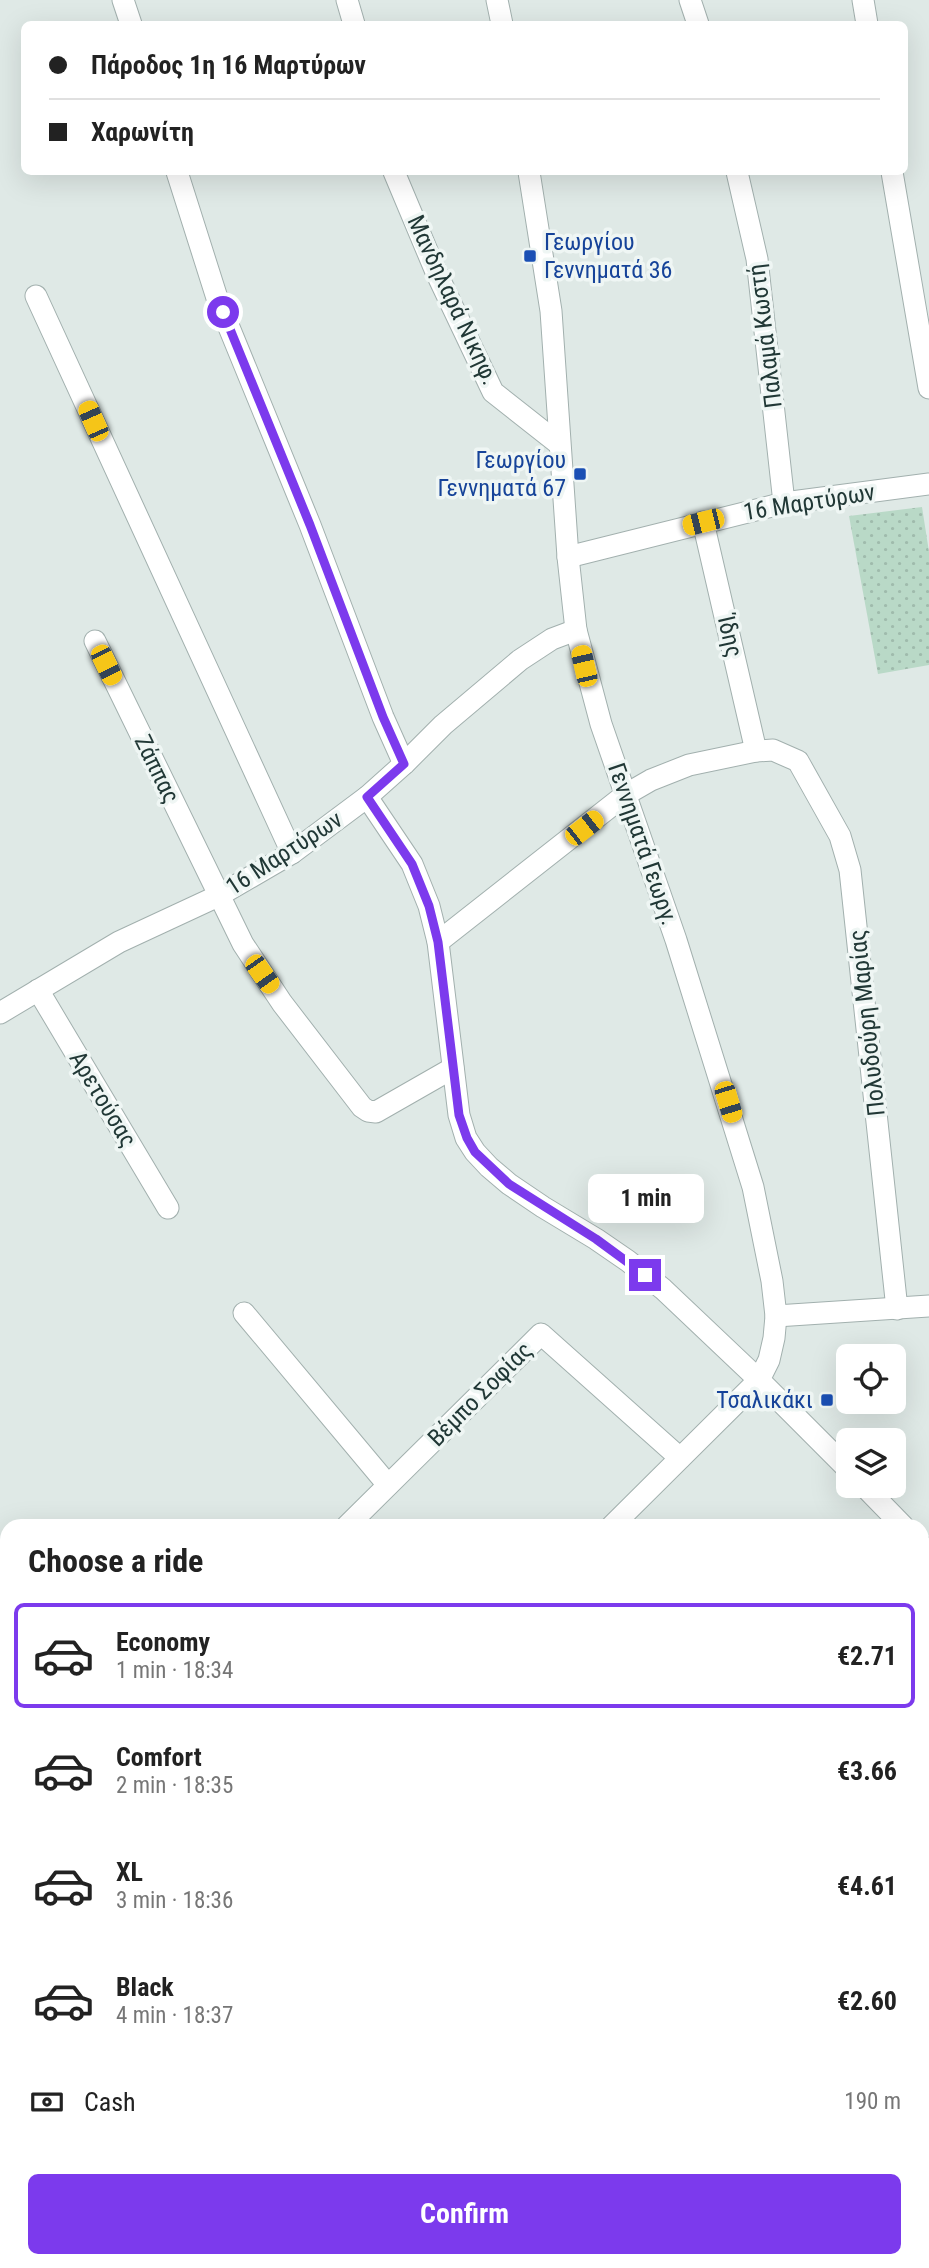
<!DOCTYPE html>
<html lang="en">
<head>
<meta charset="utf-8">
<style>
  :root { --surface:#fff; --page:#f2f2f2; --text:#222; --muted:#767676; --line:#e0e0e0; --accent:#7c3aed }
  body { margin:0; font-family:"Roboto Condensed",sans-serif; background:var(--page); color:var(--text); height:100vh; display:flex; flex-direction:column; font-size:26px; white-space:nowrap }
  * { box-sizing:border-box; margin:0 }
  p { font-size:23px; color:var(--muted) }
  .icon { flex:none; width:38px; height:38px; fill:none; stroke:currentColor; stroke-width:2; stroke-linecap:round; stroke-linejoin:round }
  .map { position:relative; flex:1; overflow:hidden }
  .sheet { position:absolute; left:0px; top:1519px; width:929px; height:749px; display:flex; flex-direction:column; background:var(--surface); border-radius:21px 21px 0 0; box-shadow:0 7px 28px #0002 }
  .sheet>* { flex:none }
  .hud { position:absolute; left:21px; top:21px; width:887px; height:154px; border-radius:10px; box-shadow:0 7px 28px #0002; display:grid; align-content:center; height:154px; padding:0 28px; background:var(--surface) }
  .controls { position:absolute; left:836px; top:1344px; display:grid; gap:14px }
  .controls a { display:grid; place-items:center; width:70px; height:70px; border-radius:10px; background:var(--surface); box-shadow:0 7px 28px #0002; font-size:35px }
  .end { position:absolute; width:32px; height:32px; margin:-16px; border:9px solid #7c3aed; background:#fff; box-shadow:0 0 0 4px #fff }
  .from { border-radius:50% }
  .bubble { position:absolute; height:49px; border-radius:10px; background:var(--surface); box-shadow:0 7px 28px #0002; font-size:23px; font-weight:700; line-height:49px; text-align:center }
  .car { position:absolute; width:21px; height:42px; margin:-21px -10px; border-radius:9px; box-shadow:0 0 5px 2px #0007; background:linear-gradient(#f5c518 24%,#345 0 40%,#f5c518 0 76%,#345 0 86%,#f5c518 0) }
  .hud b { display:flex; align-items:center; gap:24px; height:66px; font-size:26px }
  .hud b+b { border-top:2px solid var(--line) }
  .hud i { width:18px; height:18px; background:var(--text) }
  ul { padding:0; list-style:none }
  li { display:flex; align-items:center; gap:21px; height:105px; margin:0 14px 10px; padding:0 14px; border:4px solid transparent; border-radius:10px }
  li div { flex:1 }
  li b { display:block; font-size:26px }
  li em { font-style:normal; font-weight:700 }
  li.selected { border-color:var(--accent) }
  li>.icon { width:63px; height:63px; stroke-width:1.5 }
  h2 { padding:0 28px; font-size:32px; line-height:84px }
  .pay { display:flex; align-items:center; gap:18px; height:77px; padding:0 28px; font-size:26px }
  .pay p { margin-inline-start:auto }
  .cta { display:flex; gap:14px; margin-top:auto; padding:14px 28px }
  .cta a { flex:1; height:80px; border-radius:10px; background:var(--accent); color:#fff; font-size:28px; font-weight:700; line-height:80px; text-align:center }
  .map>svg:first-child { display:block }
  .green { fill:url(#green-dots) }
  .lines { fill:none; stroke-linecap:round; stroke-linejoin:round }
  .minor-casing { stroke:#a2b0ae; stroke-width:23 }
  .path { stroke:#81aba5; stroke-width:4.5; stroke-dasharray:3.5 5; stroke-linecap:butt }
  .minor { stroke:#fff; stroke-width:21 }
  .route { stroke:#7c3aed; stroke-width:9 }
  .transit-dot { fill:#1a4fb4; stroke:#eff6f4; stroke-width:2.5 }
  .labels { text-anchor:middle; stroke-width:7; stroke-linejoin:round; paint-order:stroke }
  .transit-label { font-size:24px; fill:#164399; stroke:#eff6f4; text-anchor:end }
  .street-label { font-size:24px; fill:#213836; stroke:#eff6f4 }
</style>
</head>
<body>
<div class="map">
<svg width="929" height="2268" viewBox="0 0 929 2268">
  <defs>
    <pattern id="green-dots" width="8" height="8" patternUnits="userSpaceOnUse" patternTransform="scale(1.75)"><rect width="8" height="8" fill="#b9d9c7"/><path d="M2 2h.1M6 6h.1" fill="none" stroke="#9fbbac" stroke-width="1.8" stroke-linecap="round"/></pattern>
  </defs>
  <rect width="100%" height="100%" fill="#dfe9e6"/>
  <g class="green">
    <polygon points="922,507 929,552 929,665 878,674 849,516"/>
    <polygon points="0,1759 7,1761 7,2261 195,2261 196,2268 0,2268"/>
    <polygon points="922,2144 929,2147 929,2268 222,2267 223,2261 922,2261"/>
  </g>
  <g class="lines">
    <defs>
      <g id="minor">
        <polyline points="123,0 131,24"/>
        <polyline points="347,0 354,24"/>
        <polyline points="497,0 502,24"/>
        <polyline points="690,0 698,24"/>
        <polyline points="863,0 867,24"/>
        <polyline points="177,172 217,298 310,525 383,717 404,764"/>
        <polyline points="394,172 436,272 493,392 559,444"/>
        <polyline points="529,172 551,311 568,557 576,630 601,724 676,940 753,1187 772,1281 776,1316 774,1338 769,1360 759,1380 849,1470"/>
        <polyline points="737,172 757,259 784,503"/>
        <polyline points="892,172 929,388"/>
        <polyline points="36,296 292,853"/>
        <polyline points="703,522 756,751"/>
        <polyline points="568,557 784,503 929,484"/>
        <polyline points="95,641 243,944 282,1003 362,1107 368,1111 376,1112 453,1068"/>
        <polyline points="367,797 412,864 429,906 438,942 459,1115 466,1138 475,1152 489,1167 509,1184 543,1207 596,1239 628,1261 663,1289 759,1380 612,1526"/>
        <polyline points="438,942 625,795 651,780 689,765 756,751 773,750 798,761 840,836 850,870 897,1309"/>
        <polyline points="38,990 168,1208"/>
        <polyline points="0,1013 119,942 218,896 292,853 367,797 404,764 443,725 520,660 552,639 576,630"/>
        <polyline points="244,1313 388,1485"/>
        <polyline points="776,1316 929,1306"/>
        <polyline points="864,1486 903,1526"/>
        <polyline points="347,1526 541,1334 680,1458"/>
        <polyline points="922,1546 929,1553"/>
        <polyline points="0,1708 7,1710"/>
        <polyline points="922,2119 929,2121"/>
      </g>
    </defs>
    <use href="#minor" class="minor-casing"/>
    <polyline class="path" points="209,2261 209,2268"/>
    <use href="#minor" class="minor"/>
  </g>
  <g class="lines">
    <polyline class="route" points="223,312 310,525 383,717 404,764 367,797 412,864 429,906 438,942 459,1115 467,1138 475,1152 509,1184 596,1239 645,1275"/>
  </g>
  <g class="transit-dot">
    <rect x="523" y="249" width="14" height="14" rx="3.5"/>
    <rect x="573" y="467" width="14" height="14" rx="3.5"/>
    <rect x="820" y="1393" width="14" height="14" rx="3.5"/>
  </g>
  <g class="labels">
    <g class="transit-label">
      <text x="544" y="250" text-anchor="start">Γεωργίου<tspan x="544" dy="28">Γεννηματά 36</tspan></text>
      <text x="566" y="468">Γεωργίου<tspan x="566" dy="28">Γεννηματά 67</tspan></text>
      <text x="813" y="1408">Τσαλικάκι</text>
    </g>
    <g class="street-label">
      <text transform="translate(453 300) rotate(65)" y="8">Μανδηλαρά Νικηφ.</text>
      <text transform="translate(765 336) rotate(-97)" y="8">Παλαμά Κωστή</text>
      <text transform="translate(809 502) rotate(-9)" y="8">16 Μαρτύρων</text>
      <text transform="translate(730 636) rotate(77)" y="8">Ίδης</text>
      <text transform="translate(157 769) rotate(64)" y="8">Ζάππας</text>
      <text transform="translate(643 844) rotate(71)" y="8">Γεννηματά Γεωργ.</text>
      <text transform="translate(284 853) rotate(-33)" y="8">16 Μαρτύρων</text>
      <text transform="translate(867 1023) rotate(-96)" y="8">Πολυδούρη Μαρίας</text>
      <text transform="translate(103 1099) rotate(59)" y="8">Αρετούσας</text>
      <text transform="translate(480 1394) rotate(-45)" y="8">Βέμπο Σοφίας</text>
    </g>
  </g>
</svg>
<div class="controls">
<a><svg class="icon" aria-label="locate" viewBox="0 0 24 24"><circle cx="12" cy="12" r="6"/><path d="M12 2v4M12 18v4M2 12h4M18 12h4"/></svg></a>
<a><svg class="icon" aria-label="layers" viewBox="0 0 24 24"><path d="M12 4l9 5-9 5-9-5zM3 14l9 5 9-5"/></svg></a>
</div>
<i class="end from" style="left:223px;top:312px"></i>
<i class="end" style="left:645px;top:1275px"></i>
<div class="bubble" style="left:588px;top:1174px;width:116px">1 min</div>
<i class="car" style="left:93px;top:421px;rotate:336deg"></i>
<i class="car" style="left:703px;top:522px;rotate:256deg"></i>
<i class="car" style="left:106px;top:665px;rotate:154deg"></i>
<i class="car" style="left:584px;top:666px;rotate:347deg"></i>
<i class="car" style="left:584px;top:828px;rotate:52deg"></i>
<i class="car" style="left:262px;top:974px;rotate:145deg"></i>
<i class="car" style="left:728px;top:1102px;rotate:163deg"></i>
<div class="hud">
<b><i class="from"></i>Πάροδος 1η 16 Μαρτύρων</b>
<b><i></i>Χαρωνίτη</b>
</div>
<section class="sheet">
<h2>Choose a ride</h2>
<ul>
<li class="selected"><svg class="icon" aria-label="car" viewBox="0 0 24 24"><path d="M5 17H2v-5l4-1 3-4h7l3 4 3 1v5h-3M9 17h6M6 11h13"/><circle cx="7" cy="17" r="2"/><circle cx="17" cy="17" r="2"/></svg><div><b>Economy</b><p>1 min · 18:34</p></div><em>€2.71</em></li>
<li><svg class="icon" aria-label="car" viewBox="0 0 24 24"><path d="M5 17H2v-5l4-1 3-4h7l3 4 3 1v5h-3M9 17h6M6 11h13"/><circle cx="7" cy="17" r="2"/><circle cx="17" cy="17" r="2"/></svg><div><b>Comfort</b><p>2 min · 18:35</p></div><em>€3.66</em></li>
<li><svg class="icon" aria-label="car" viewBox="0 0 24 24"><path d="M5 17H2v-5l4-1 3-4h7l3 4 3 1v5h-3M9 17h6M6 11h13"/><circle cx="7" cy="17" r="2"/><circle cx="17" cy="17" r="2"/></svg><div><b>XL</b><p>3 min · 18:36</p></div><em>€4.61</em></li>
<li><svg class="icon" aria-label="car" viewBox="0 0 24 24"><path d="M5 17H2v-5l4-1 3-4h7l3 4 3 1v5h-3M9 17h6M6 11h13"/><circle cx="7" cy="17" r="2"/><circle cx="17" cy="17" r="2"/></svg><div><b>Black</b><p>4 min · 18:37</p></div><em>€2.60</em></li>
</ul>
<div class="pay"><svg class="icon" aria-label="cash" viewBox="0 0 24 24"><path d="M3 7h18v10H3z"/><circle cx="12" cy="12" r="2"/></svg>Cash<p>190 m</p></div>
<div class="cta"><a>Confirm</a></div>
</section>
</div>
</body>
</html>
